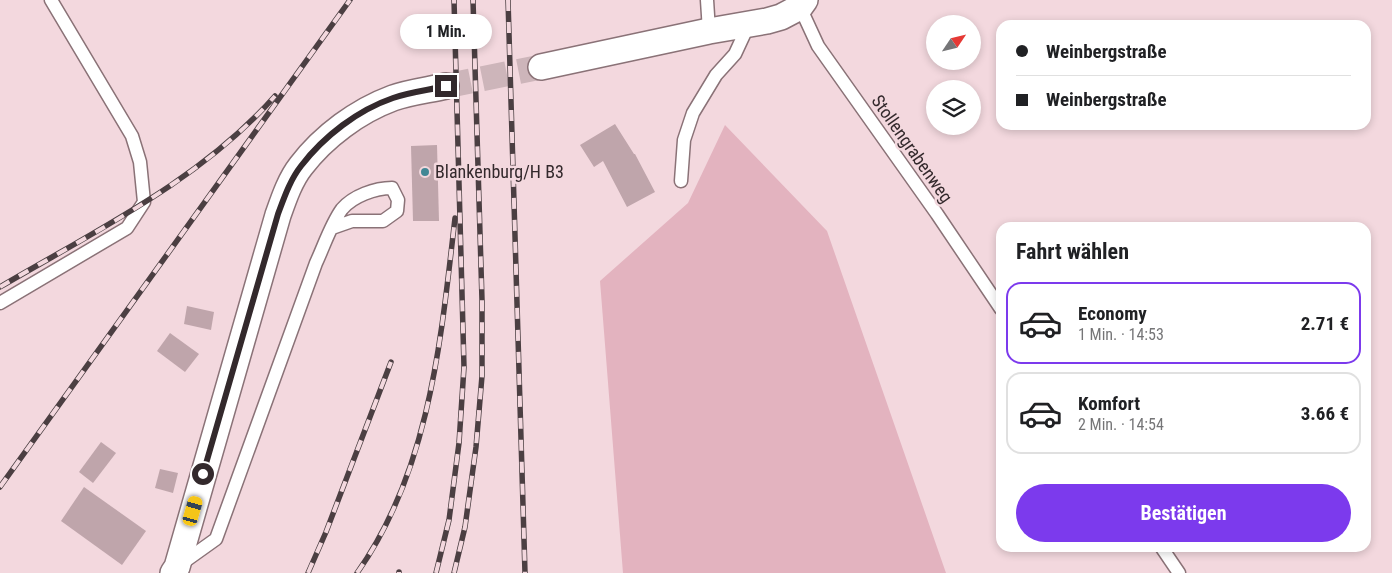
<!DOCTYPE html>
<html lang="de">
<head>
<meta charset="utf-8">
<style>
  :root { --surface:#fff; --page:#f6f6f6; --text:#202124; --muted:#757577; --line:#e0e0e0; --accent:#7c3aed }
  body { margin:0; font-family:"Roboto Condensed",sans-serif; background:var(--page); color:var(--text); height:100vh; display:flex; flex-direction:column; font-size:19px; white-space:nowrap }
  * { box-sizing:border-box; margin:0 }
  p { font-size:16px; color:var(--muted) }
  .icon { flex:none; width:28px; height:28px; fill:none; stroke:currentColor; stroke-width:2; stroke-linecap:round; stroke-linejoin:round }
  .map { position:relative; flex:1; overflow:hidden }
  .details { position:absolute; left:996px; top:222px; width:375px; height:330px; display:flex; flex-direction:column; background:var(--surface); border-radius:15px; box-shadow:0 2px 8px #0003 }
  .details>* { flex:none }
  .guide { position:absolute; left:996px; top:20px; width:375px; height:110px; border-radius:15px; box-shadow:0 2px 8px #0003; display:grid; align-content:center; height:110px; padding:0 20px; background:var(--surface) }
  .needle { width:32px; rotate:55deg }
  .fabs { position:absolute; left:926px; top:15px; display:grid; gap:10px }
  .fabs a { display:grid; place-items:center; width:55px; height:55px; border-radius:50%; background:var(--surface); box-shadow:0 2px 8px #0003; font-size:25px }
  .end { position:absolute; width:22px; height:22px; margin:-11px; border:6px solid #33292c; background:#fff; box-shadow:0 0 0 2px #fff }
  .from { border-radius:50% }
  .bubble { position:absolute; height:35px; border-radius:18px; background:var(--surface); box-shadow:0 2px 8px #0003; font-size:16px; font-weight:700; line-height:35px; text-align:center }
  .car { position:absolute; width:15px; height:30px; margin:-15px -8px; border-radius:6px; box-shadow:0 0 4px 1px #0007; background:linear-gradient(#f5c518 24%,#345 0 40%,#f5c518 0 76%,#345 0 86%,#f5c518 0) }
  .guide b { display:flex; align-items:center; gap:18px; height:48px; font-size:19px }
  .guide b+b { border-top:1px solid var(--line) }
  .guide i { width:12px; height:12px; background:var(--text) }
  ul { padding:0; list-style:none }
  li { display:flex; align-items:center; gap:15px; height:82px; margin:0 10px 8px; padding:0 10px; border:2px solid var(--line); border-radius:15px }
  li div { flex:1 }
  li b { display:block; font-size:19px }
  li em { font-style:normal; font-weight:700 }
  li.selected { border-color:var(--accent) }
  li>.icon { width:45px; height:45px; stroke-width:1.5 }
  h2 { padding:0 20px; font-size:22px; line-height:60px }
  .button { display:flex; gap:10px; margin-top:auto; padding:10px 20px }
  .button a { flex:1; height:58px; border-radius:30px; background:var(--accent); color:#fff; font-size:20px; font-weight:700; line-height:58px; text-align:center }
  .map>svg:first-child { display:block }
  .green { fill:#e3b3bf }
  .building { fill:#bfa5ab }
  .lines { fill:none; stroke-linecap:round; stroke-linejoin:round }
  .street-tunnel { stroke:#cdb5ba; stroke-width:25; stroke-dasharray:25 12; stroke-linecap:butt }
  .lane-casing { stroke:#8a7277; stroke-width:15 }
  .street-casing { stroke:#8a7277; stroke-width:28 }
  .lane { stroke:#fff; stroke-width:12 }
  .street { stroke:#fff; stroke-width:25 }
  .rail-casing { stroke:#4b3f42; stroke-width:5.5 }
  .rail { stroke:#f3d8de; stroke-width:4; stroke-dasharray:11; stroke-linecap:butt }
  .route { stroke:#33292c; stroke-width:6 }
  .poi-dot { fill:#428795; stroke:#f3d8de; stroke-width:2 }
  .labels { text-anchor:middle; stroke-width:5; stroke-linejoin:round; paint-order:stroke }
  .street-label { font-size:18px; fill:#33292c; stroke:#f3d8de }
  .poi-label { font-size:18px; fill:#33292c; stroke:#f3d8de; text-anchor:start }
</style>
</head>
<body>
<div class="map">
<svg width="1392" height="573" viewBox="0 0 1392 573">
  <rect width="100%" height="100%" fill="#f3d8de"/>
  <polygon class="green" points="725,125 827,231 946,573 623,573 600,281 688,203"/>
  <g class="building">
    <polygon points="615,124 634,154 635,154 655,192 627,207 603,161 594,167 580,145"/>
    <polygon points="437,145 439,221 413,221 411,146"/>
    <polygon points="187,306 214,312 211,330 184,324"/>
    <polygon points="170,333 199,354 185,372 157,351"/>
    <polygon points="101,442 116,453 93,483 79,472"/>
    <polygon points="160,469 178,473 173,493 155,488"/>
    <polygon points="84,487 146,531 122,565 61,521"/>
  </g>
  <g class="lines">
    <polyline class="street-tunnel" points="446,86 541,67"/>
    <defs>
      <g id="lane">
        <polyline points="707,0 709,31"/>
        <polyline points="800,7 818,46 937,214 1001,309"/>
        <polyline points="681,181 684,140 693,113 716,75 735,54 748,26"/>
        <polyline points="0,303 127,228 144,202 140,162 132,136 51,0"/>
        <polyline points="1162,548 1179,573"/>
        <path d="M181 564 216 539 316 263C324 246 331 224 342 209 353 196 375 188 392 188L398 200 397 211 383 221H352L332 228"/>
      </g>
      <g id="street">
        <polyline points="541,67 709,31 767,21 781,17 800,7 805,0"/>
        <path d="M173 573 177 567 278 215C284 198 290 180 301 166 324 136 358 111 393 98 410 92 429 90 446 86"/>
      </g>
    </defs>
    <use href="#lane" class="lane-casing"/>
    <use href="#street" class="street-casing"/>
    <use href="#lane" class="lane"/>
    <use href="#street" class="street"/>
    <defs>
      <g id="rail">
        <polyline points="508,0 525,573"/>
        <path d="M0 287C95 231 201 180 275 96"/>
        <polyline points="0,487 350,0"/>
        <polyline points="308,573 326,532 391,362"/>
        <path d="M357 573C430 470 441 339 455 218"/>
        <polyline points="399,573 399,572"/>
        <polyline points="436,573 449,520 459,443 464,367 454,0"/>
        <polyline points="454,573 465,527 476,447 482,376 482,300 473,0"/>
      </g>
    </defs>
    <use href="#rail" class="rail-casing"/>
    <use href="#rail" class="rail"/>
  </g>
  <g class="lines">
    <path class="route" d="M203 474 278 214C284 198 290 180 301 166 324 136 358 110 393 98 410 92 429 90 446 86"/>
  </g>
  <circle class="poi-dot" cx="425" cy="172" r="5"/>
  <g class="labels">
    <g class="street-label">
      <text transform="translate(912 149) rotate(55)" y="6">Stollengrabenweg</text>
    </g>
    <g class="poi-label">
      <text x="435" y="178">Blankenburg/H B3</text>
    </g>
  </g>
</svg>
<div class="fabs">
<a><svg class="needle" viewBox="-14 -14 28 28"><path d="M0-13l5 13h-10z" fill="#e53935"/><path d="M0 13l5-13h-10z" fill="#757577"/></svg></a>
<a><svg class="icon" aria-label="layers" viewBox="0 0 24 24"><path d="M12 4l9 5-9 5-9-5zM3 14l9 5 9-5"/></svg></a>
</div>
<i class="end from" style="left:203px;top:474px"></i>
<i class="end" style="left:446px;top:86px"></i>
<div class="bubble" style="left:400px;top:14px;width:92px">1 Min.</div>
<i class="car" style="left:193px;top:511px;rotate:16deg"></i>
<div class="guide">
<b><i class="from"></i>Weinbergstraße</b>
<b><i></i>Weinbergstraße</b>
</div>
<section class="details">
<h2>Fahrt wählen</h2>
<ul>
<li class="selected"><svg class="icon" aria-label="car" viewBox="0 0 24 24"><path d="M5 17H2v-5l4-1 3-4h7l3 4 3 1v5h-3M9 17h6M6 11h13"/><circle cx="7" cy="17" r="2"/><circle cx="17" cy="17" r="2"/></svg><div><b>Economy</b><p>1 Min. · 14:53</p></div><em>2.71 €</em></li>
<li><svg class="icon" aria-label="car" viewBox="0 0 24 24"><path d="M5 17H2v-5l4-1 3-4h7l3 4 3 1v5h-3M9 17h6M6 11h13"/><circle cx="7" cy="17" r="2"/><circle cx="17" cy="17" r="2"/></svg><div><b>Komfort</b><p>2 Min. · 14:54</p></div><em>3.66 €</em></li>
</ul>
<div class="button"><a>Bestätigen</a></div>
</section>
</div>
</body>
</html>
